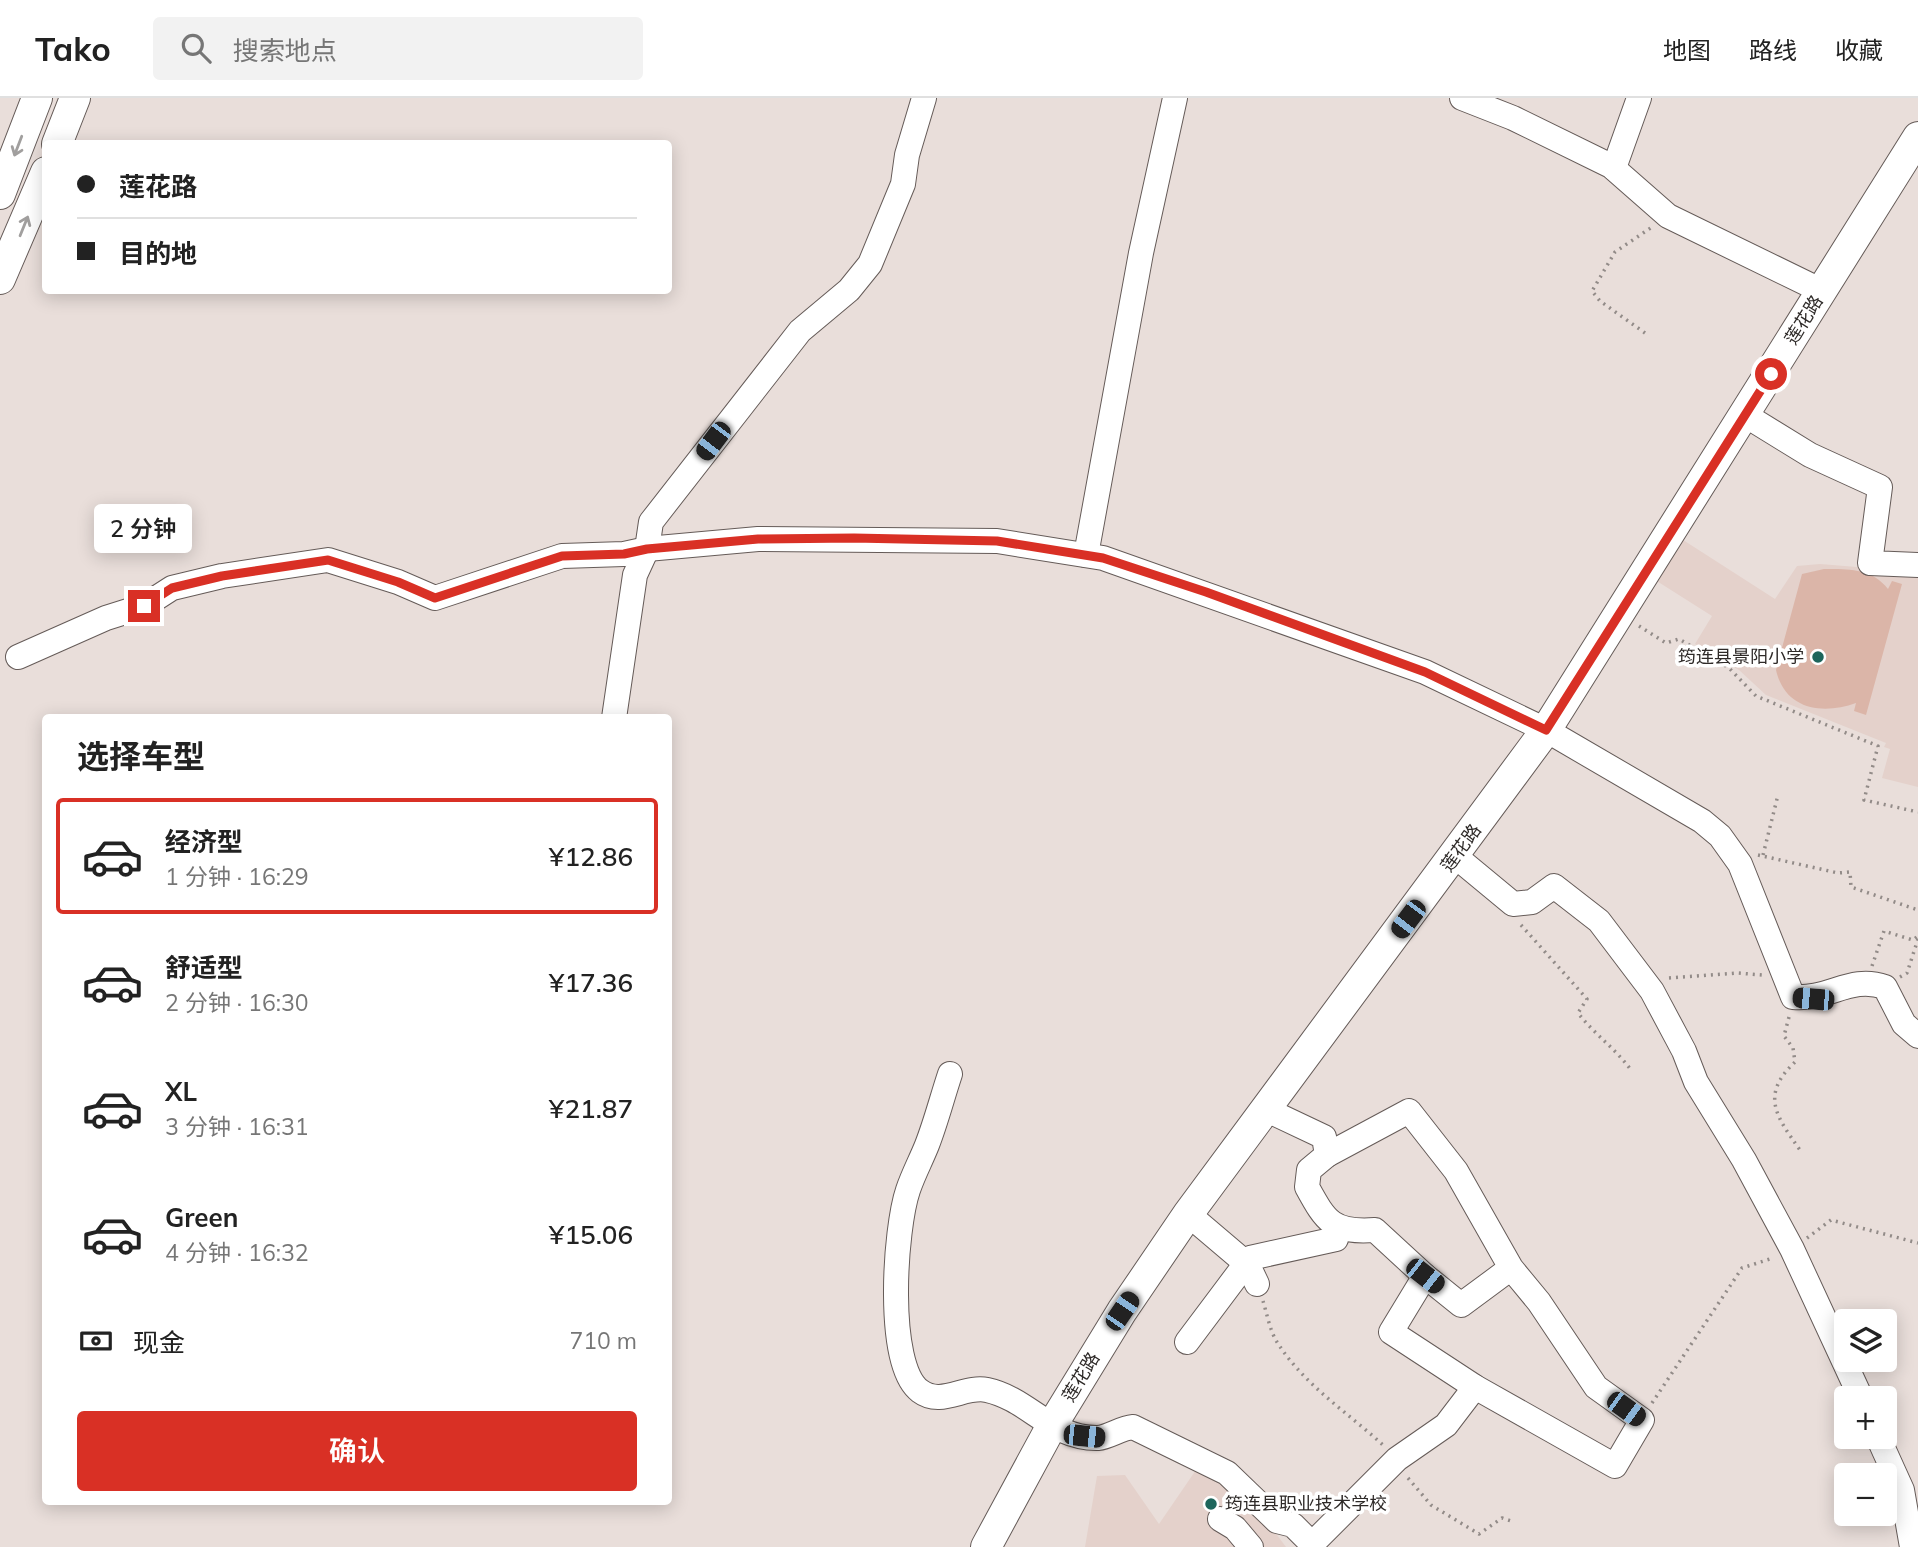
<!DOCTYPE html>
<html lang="zh">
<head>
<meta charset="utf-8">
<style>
  :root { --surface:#fff; --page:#f2f2f2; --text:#222; --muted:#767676; --line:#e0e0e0; --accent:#d93025 }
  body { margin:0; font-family:Mulish,"Noto Sans SC",sans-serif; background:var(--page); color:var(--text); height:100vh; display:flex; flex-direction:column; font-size:26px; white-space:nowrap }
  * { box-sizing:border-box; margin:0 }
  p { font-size:23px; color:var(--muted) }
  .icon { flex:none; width:38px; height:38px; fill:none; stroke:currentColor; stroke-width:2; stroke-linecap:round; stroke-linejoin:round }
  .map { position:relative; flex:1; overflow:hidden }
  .side { position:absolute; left:42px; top:616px; width:630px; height:791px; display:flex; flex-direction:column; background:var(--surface); border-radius:7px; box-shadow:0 4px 18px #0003 }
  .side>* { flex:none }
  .hud { position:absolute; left:42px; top:42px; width:630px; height:154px; border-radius:7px; box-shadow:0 4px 18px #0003; display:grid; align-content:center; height:154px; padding:0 35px; background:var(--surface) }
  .fabs { position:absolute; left:1834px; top:1211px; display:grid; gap:14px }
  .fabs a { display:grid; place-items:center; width:63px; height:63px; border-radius:7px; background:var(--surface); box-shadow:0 4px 18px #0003; font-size:35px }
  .end { position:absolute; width:32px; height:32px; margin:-16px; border:9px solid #d93025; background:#fff; box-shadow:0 0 0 4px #fff }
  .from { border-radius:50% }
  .bubble { position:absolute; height:49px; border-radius:7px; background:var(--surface); box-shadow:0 4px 18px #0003; font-size:23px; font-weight:600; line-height:49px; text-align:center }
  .car { position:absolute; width:21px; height:42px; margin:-21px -10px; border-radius:9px; box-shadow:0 0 5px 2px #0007; background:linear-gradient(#222 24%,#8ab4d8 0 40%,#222 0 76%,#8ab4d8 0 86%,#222 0) }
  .hud b { display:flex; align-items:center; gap:24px; height:66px; font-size:26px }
  .hud b+b { border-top:2px solid var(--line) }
  .hud i { width:18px; height:18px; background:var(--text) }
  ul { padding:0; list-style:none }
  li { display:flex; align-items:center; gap:21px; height:116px; margin:0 14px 10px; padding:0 21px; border:4px solid transparent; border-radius:7px }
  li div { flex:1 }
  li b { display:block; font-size:26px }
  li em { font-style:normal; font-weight:600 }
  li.current { border-color:var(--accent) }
  li>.icon { width:63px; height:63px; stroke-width:1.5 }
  h2 { padding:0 35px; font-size:32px; line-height:84px }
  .pay { display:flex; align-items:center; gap:18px; height:77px; padding:0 35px; font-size:26px }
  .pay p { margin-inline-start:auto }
  .button { display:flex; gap:14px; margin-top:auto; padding:14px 35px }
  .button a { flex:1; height:80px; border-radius:7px; background:var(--accent); color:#fff; font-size:28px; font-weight:600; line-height:80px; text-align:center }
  header { display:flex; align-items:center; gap:42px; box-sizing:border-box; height:98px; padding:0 35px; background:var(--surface); border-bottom:2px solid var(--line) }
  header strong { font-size:33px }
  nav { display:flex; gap:38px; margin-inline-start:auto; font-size:24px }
  .search { width:490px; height:63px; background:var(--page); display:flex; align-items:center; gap:18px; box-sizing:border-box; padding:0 24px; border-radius:7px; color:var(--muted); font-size:26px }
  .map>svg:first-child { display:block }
  .built { fill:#e4d1cb }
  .green { fill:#dbb5a8 }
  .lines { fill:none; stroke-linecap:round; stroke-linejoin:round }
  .minor-casing { stroke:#655b58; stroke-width:26 }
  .major-casing { stroke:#655b58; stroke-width:32 }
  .path { stroke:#928b88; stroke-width:3.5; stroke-dasharray:2 5; stroke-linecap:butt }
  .minor { stroke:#fff; stroke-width:24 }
  .major { stroke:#fff; stroke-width:30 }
  .oneway { stroke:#a19f9e }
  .route { stroke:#d93025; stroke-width:9 }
  .poi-dot { fill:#1d655b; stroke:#fff; stroke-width:2.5 }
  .labels { text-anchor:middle; stroke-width:7; stroke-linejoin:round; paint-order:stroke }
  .street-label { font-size:18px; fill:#2e2a28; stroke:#fff }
  .poi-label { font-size:18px; fill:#2e2a28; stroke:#fff; text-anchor:end }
</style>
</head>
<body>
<header>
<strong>Tako</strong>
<div class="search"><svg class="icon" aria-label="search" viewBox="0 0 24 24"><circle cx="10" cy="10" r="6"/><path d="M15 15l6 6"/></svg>搜索地点</div>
<nav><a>地图</a><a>路线</a><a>收藏</a></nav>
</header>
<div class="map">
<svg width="1918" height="1449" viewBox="0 0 1918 1449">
  <rect width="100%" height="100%" fill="#e9deda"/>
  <g class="built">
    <polygon points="1680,440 1775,501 1797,468 1820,466 1918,474 1918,689 1882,680 1890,651 1884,649 1886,645 1766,597 1739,572 1695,546 1712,518 1652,480"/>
    <polygon points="1198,1369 1228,1385 1271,1429 1286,1449 1085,1449 1097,1378 1125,1377 1159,1426"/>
  </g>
  <path class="green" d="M1824 471C1847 471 1872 470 1888 491L1892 483 1902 486 1866 617 1854 613 1856 605C1823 617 1785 612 1776 572L1802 476Z"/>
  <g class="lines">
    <defs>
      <g id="minor">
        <polyline points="1462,0 1513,20 1611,68 1668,118 1822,193"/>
        <polyline points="1614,70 1639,0"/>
        <polyline points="1745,317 1810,357 1880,389 1870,465 1918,467"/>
        <polyline points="1086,457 1141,155 1175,0"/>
        <path d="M18 559 106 520 144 508 172 490 222 478 328 462 398 484 435 500 562 458 624 456 647 451 758 441 997 443 1103 460 1425 574 1546 632 1702 723 1720 738 1740 766 1793 899C1830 902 1850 877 1885 889L1904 926 1918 938"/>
        <polyline points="614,620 635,477 647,451 651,424 800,233 849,192 870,166 903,86 907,57 924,0"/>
        <polyline points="1455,758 1513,806 1532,804 1554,788 1599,823 1652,893 1684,953 1696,984 1744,1062 1792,1151 1861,1300"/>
        <path d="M950 976C942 1000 936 1024 927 1047 921 1062 913 1077 908 1092 895 1130 885 1267 920 1293 941 1309 965 1287 987 1292 1029 1301 1051 1341 1098 1340 1109 1339 1121 1330 1133 1329L1227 1375 1277 1423 1293 1427 1312 1446 1397 1361 1446 1327 1475 1289"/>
        <polyline points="1267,1012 1324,1039 1327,1057 1409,1013 1456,1073 1511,1170 1539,1204 1596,1289 1642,1322 1615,1368 1475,1289 1391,1234 1425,1178 1461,1207 1511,1170"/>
        <path d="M1327 1057 1309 1072 1307 1089C1326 1124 1333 1135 1375 1132L1425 1178"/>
        <polyline points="1188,1116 1248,1167 1257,1186"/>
        <polyline points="1187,1244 1250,1160 1336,1141"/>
        <polyline points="1878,1339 1902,1392 1912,1449"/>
        <polyline points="1220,1421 1235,1430 1251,1449"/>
      </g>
      <g id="major">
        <polyline points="57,46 75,0"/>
        <polyline points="0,96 37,0"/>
        <polyline points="0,181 46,74"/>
        <polyline points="986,1449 1051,1329 1122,1213 1188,1116 1546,632 1918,39"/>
      </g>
    </defs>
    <use href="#minor" class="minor-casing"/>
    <use href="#major" class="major-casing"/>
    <g class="path">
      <polyline points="1645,235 1600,203 1592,193 1615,154 1652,129"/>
      <polyline points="1639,528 1666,545 1679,541 1729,570 1756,598 1878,648 1864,702 1918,714"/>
      <polyline points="1758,757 1838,775 1850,774 1851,789 1918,812"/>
      <polyline points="1763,757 1778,697"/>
      <path d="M1521 827 1587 901 1578 915C1596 938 1614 949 1631 972"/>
      <polyline points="1872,868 1884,833 1913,842 1918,838"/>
      <polyline points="1900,879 1907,875 1918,841"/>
      <polyline points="1669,880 1738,875 1762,877"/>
      <path d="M1789 919 1784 938 1793 950 1795 964C1760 997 1776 1018 1800 1052"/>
      <polyline points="1807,1140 1831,1122 1918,1145"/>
      <path d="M1263 1203C1267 1216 1270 1233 1277 1244 1304 1287 1347 1314 1383 1347"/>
      <polyline points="1652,1305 1742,1170 1773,1160"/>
      <polyline points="1408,1380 1431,1407 1479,1436 1502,1420 1514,1424"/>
    </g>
    <use href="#minor" class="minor"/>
    <use href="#major" class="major"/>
  </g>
  <defs><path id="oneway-shaft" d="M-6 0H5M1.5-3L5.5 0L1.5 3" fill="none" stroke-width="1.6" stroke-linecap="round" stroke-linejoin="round" transform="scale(1.75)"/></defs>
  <g class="oneway">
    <use href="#oneway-shaft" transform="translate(18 48) rotate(111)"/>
    <use href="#oneway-shaft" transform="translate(24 128) rotate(-68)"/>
  </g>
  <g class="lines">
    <polyline class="route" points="144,508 172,490 222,478 328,462 398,484 435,500 562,458 624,456 647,451 758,441 854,440 997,443 1103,460 1206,494 1425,574 1546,632 1771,276"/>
  </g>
  <g class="poi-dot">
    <circle cx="1818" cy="559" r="7"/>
    <circle cx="1211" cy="1406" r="7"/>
  </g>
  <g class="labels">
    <g class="street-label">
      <text transform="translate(1804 222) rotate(-58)" y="6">莲花路</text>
      <text transform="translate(1461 750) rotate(-54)" y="6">莲花路</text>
      <text transform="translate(1081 1279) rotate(-59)" y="6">莲花路</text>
    </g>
    <g class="poi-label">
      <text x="1804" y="565">筠连县景阳小学</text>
      <text x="1225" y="1412" text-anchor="start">筠连县职业技术学校</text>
    </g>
  </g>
</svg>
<div class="fabs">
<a><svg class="icon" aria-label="layers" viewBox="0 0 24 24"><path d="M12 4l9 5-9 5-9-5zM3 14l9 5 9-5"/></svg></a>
<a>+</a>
<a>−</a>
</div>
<i class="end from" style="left:1771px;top:276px"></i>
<i class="end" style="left:144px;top:508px"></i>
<div class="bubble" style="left:94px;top:406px;width:98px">2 分钟</div>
<i class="car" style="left:713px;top:343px;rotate:217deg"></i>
<i class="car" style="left:1408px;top:821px;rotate:217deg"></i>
<i class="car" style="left:1813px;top:901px;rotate:275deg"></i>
<i class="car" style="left:1425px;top:1178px;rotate:128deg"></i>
<i class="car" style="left:1122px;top:1213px;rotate:34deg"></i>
<i class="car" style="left:1626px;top:1311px;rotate:126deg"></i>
<i class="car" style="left:1084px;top:1338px;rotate:96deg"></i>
<div class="hud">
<b><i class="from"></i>莲花路</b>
<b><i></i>目的地</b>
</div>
<section class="side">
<h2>选择车型</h2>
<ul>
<li class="current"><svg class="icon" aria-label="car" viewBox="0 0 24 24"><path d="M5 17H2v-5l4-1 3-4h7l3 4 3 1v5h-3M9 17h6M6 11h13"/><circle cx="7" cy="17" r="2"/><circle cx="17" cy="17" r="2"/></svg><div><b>经济型</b><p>1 分钟 · 16:29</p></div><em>¥12.86</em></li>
<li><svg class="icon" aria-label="car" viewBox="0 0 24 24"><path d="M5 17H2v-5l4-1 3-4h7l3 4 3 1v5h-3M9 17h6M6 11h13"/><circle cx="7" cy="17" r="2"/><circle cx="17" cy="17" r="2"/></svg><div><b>舒适型</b><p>2 分钟 · 16:30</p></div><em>¥17.36</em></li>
<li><svg class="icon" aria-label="car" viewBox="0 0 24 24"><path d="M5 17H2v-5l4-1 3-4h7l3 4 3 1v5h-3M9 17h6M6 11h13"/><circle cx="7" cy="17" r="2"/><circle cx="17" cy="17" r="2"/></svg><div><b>XL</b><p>3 分钟 · 16:31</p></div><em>¥21.87</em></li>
<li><svg class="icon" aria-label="car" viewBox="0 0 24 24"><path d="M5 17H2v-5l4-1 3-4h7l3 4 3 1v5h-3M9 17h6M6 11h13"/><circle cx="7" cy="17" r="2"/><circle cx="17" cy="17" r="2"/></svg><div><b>Green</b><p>4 分钟 · 16:32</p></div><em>¥15.06</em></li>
</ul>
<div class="pay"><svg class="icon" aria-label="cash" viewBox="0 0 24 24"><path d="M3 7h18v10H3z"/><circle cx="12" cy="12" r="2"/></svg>现金<p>710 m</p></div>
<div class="button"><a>确认</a></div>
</section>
</div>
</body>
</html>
